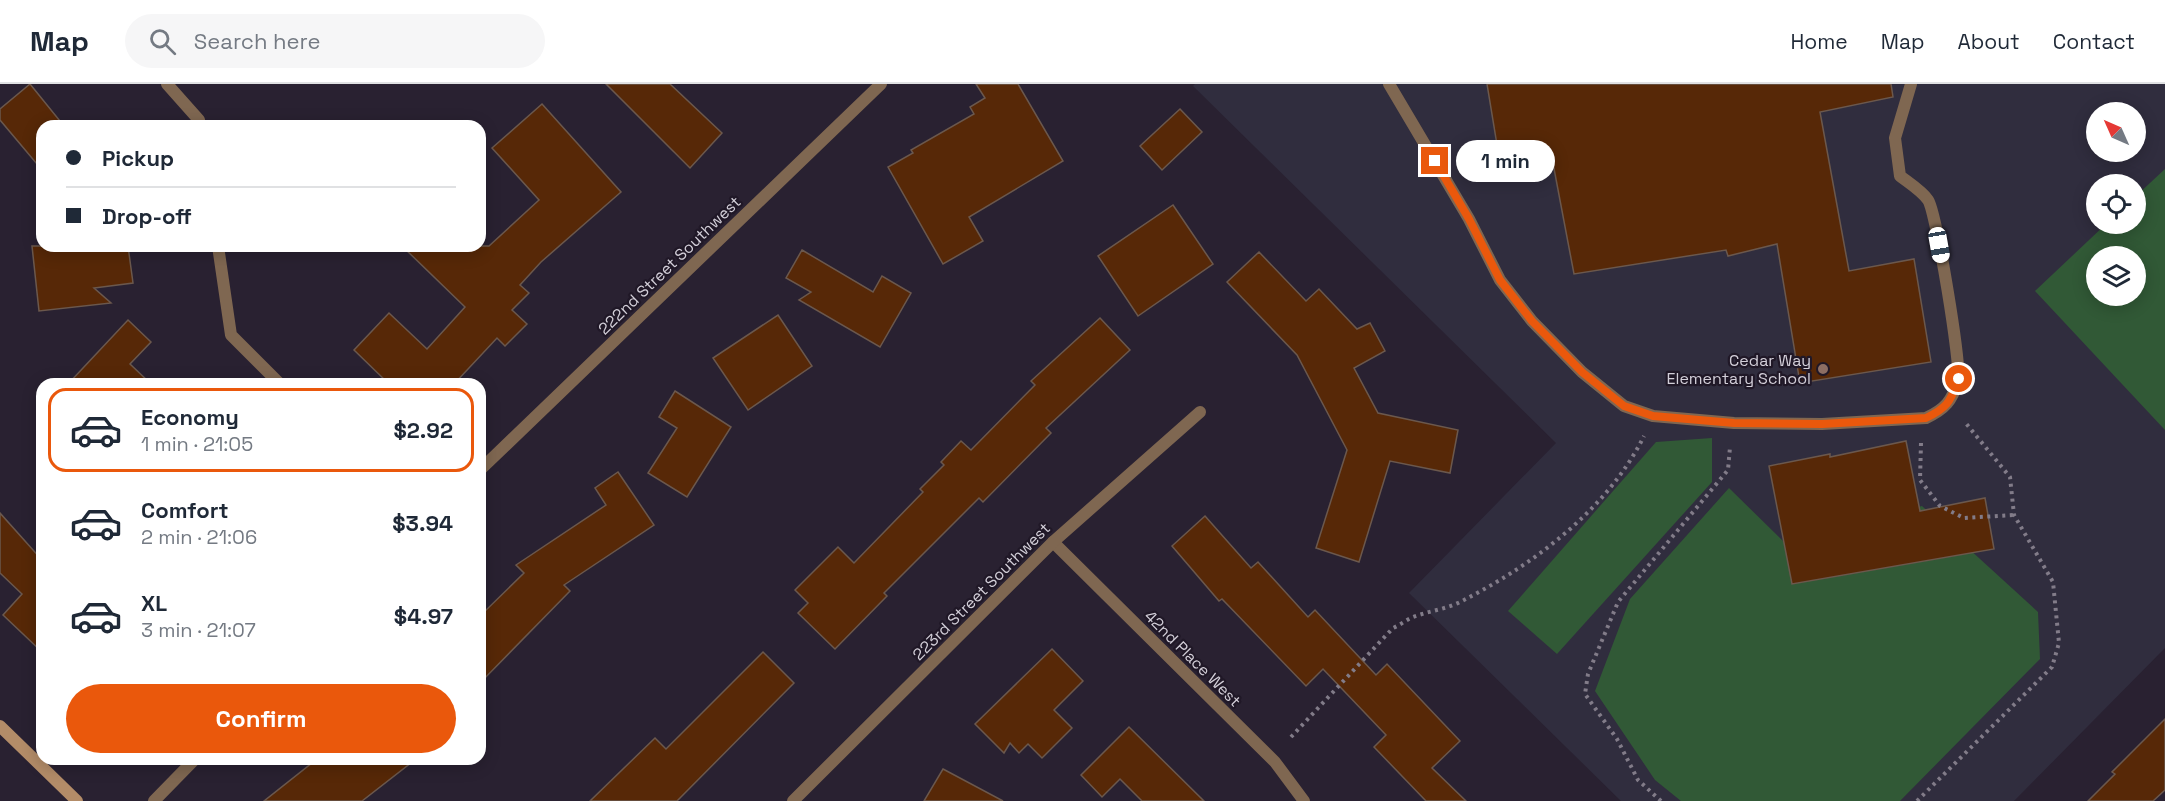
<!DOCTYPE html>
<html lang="en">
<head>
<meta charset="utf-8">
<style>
  :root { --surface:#fff; --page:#f6f6f7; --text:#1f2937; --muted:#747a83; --line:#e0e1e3; --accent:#ea580c }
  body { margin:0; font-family:"Space Grotesk",sans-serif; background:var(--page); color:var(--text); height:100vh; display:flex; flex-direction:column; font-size:22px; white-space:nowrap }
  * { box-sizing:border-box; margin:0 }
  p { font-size:20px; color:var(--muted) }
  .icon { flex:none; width:33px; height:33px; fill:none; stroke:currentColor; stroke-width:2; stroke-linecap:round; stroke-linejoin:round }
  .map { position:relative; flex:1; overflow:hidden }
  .drawer { position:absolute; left:36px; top:294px; width:450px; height:387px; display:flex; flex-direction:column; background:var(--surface); border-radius:18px; box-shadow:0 3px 15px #0003 }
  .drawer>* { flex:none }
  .hud { position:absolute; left:36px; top:36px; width:450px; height:132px; border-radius:18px; box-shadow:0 3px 15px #0003; display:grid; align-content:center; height:132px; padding:0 30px; background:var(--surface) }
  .needle { width:39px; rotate:315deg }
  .tools { position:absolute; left:2086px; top:18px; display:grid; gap:12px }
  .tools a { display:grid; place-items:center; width:60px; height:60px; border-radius:50%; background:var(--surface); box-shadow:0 3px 15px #0003; font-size:30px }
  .end { position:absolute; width:27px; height:27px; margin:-14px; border:8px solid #ea580c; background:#fff; box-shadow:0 0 0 3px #fff }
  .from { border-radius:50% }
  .bubble { position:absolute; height:42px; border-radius:21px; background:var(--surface); box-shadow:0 3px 15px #0003; font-size:20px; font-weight:600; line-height:42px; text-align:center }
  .car { position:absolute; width:18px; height:36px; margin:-18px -9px; border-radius:8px; box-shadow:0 0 4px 2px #0007; background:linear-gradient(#fff 24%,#345 0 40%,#fff 0 76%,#345 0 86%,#fff 0) }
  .hud b { display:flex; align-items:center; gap:21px; height:57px; font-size:22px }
  .hud b+b { border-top:2px solid var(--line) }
  .hud i { width:15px; height:15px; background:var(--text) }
  ul { padding:10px 0 0; list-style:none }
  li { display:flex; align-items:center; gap:18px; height:84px; margin:0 12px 9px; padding:0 18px; border:3px solid transparent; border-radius:18px }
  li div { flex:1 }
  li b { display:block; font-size:22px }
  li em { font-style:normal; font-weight:600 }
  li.current { border-color:var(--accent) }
  li>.icon { width:54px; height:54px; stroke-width:1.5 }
  .primary-button { display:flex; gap:12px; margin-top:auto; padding:12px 30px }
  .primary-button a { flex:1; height:69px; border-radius:36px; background:var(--accent); color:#fff; font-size:24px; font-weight:600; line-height:69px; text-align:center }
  header { display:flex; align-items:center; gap:36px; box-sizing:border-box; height:84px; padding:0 30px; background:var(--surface); border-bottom:2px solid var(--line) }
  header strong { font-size:28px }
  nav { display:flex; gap:33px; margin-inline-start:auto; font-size:21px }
  .search { width:420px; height:54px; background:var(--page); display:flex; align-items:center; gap:15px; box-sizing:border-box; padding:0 21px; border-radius:33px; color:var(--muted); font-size:22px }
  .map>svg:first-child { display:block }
  .education { fill:#302d3e; fill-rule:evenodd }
  .green { fill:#315936; fill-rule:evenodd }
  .building { fill:#572807; stroke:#6b584d; stroke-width:1.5 }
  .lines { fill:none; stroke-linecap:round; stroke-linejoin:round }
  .path { stroke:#827c89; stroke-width:4; stroke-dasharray:3 4.5; stroke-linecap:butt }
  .service { stroke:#7f6751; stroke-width:12 }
  .minor { stroke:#7f6751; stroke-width:12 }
  .secondary { stroke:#b38c68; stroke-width:12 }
  .route { stroke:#ea580c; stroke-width:8 }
  .education-dot { fill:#8d6e63; stroke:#201827; stroke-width:2 }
  .labels { text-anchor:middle; stroke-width:4.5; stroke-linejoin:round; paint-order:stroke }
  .street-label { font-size:16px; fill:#d3cfd9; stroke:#201827 }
  .poi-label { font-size:16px; fill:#d3cfd9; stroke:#201827; text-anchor:end }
</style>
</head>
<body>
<header>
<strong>Map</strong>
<div class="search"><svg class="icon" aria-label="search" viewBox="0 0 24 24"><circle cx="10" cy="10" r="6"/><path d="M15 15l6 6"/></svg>Search here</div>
<nav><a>Home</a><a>Map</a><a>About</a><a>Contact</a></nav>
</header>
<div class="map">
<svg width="2165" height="717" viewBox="0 0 2165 717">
  <rect width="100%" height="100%" fill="#292131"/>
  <path class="education" d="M1195 0H2165V564L2014 717H1621L1409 509 1556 359 1193 2ZM2097 28H2136V68H2097ZM2097 100H2136V140H2097ZM2097 172H2136V212H2097Z"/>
  <g class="green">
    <path d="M2165 85V346L2035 207 2106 140H2136V112ZM2097 172H2136V212H2097Z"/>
    <polygon points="1712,354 1712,398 1557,570 1508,527 1656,358"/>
    <polygon points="1729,404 1784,458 1922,422 2038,528 2040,575 1900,717 1681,717 1655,696 1595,607 1630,515"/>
  </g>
  <g class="building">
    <polygon points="30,0 64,42 42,42 42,86 0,36 0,25"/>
    <polygon points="606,0 670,0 722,49 690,84"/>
    <polygon points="976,0 1018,0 1063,77 969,133 983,157 943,180 888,83 913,69 911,66 974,30 970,23 985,14"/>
    <polygon points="1487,0 1891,0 1893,13 1820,28 1849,187 1914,175 1931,278 1800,299 1777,160 1728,172 1726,166 1574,190 1552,74 1501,85"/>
    <polygon points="542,20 621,108 541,178 520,201 529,209 512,226 527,240 505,262 497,254 454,300 389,300 354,266 389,229 427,265 465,223 402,162 489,162 539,116 492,64"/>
    <polygon points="1180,25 1202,48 1162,86 1140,62"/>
    <polygon points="1173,121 1213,180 1138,232 1098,172"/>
    <polygon points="32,162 128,162 133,199 94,204 111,219 39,227"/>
    <polygon points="802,166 873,208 882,192 911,209 880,263 799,216 811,208 786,194"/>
    <polygon points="1259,168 1306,217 1319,205 1357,245 1370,239 1385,267 1354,284 1378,329 1458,346 1450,389 1390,377 1359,478 1316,464 1347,366 1297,271 1227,198"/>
    <polygon points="778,231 812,282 748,326 713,274"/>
    <polygon points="1100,234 1130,266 1046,344 1051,349 983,418 979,414 884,509 887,512 835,565 798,529 808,519 795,506 838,463 854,479 923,408 920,405 944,381 941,378 961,357 971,366 1035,301 1031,297"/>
    <polygon points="128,236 151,258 130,280 151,300 68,300"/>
    <polygon points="675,307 731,343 687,413 648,389 677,344 659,333"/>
    <polygon points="1906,357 1920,427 1985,414 1994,465 1792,500 1769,382 1830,370 1830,373"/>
    <polygon points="618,388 654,441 564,501 570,507 480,599 480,532 524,489 516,481 606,421 595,404"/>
    <polygon points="0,429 42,476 42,568 3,531 22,510 0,489"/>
    <polygon points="1205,432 1251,484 1258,478 1308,533 1315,526 1376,591 1387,580 1460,657 1432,684 1466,717 1426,717 1374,663 1386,651 1323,585 1306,602 1222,515 1219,517 1172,462"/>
    <polygon points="1052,565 1083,597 1054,626 1072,644 1042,674 1028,660 1019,669 1010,659 1004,669 975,640"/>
    <polygon points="763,568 794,599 677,717 590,717 655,654 666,665"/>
    <polygon points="2165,635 2165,706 2153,717 2088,717 2115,690 2112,688"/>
    <polygon points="1129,643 1204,717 1142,717 1120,695 1102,713 1081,691"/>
    <polygon points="317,675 416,675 362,717 264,717"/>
    <polygon points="943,685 1003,717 924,717"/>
  </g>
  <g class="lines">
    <g class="path">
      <polyline points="1921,359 1920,396 1940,422 1964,434 2014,431"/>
      <path d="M1291 653 1393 544C1400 541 1406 536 1413 533 1429 527 1447 525 1462 517 1533 481 1608 425 1644 352"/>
      <polyline points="1661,717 1638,696 1617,655 1585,610 1588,590 1618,518 1728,386 1730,363"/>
      <polyline points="1917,717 2052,583 2059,559 2053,498 2014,431 2010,393 1964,337"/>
    </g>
    <path class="service" d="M1389 0 1469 135 1500 196 1532 237 1582 288 1624 322 1653 332 1734 339 1822 340 1926 334C1945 325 1952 317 1958 297 1962 284 1936 127 1928 116 1922 107 1909 99 1900 92L1895 54 1911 0"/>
    <g class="minor">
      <polyline points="167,0 199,36 200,42"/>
      <polyline points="218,162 231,251 280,300"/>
      <polyline points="480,386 881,0"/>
      <polyline points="1053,458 1275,678 1304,717"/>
      <polyline points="154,717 195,675"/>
      <polyline points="793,717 1053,458 1200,328"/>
    </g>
    <polyline class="secondary" points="0,642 77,717"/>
  </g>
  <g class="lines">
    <path class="route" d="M1435 77 1469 135 1500 196 1532 237 1582 288 1624 322 1653 332 1734 339 1822 340 1926 334C1949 323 1950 317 1959 295"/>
  </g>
  <circle class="education-dot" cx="1823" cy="285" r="6"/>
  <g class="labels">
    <g class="street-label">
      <text transform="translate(669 181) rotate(-44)" y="6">222nd Street Southwest</text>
      <text transform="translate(981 507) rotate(-45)" y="6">223rd Street Southwest</text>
      <text transform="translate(1193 574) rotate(45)" y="6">42nd Place West</text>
    </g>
    <g class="poi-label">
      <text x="1811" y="282">Cedar Way<tspan x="1811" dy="18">Elementary School</tspan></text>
    </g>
  </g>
</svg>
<div class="tools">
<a><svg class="needle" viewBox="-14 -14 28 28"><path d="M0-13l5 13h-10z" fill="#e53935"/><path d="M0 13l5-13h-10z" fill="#747a83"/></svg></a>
<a><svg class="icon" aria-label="locate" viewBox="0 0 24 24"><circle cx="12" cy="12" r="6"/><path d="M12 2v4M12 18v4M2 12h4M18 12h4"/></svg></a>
<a><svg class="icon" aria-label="layers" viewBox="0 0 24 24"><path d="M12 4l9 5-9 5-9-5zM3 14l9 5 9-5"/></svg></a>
</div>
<i class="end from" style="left:1959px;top:295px"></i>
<i class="end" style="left:1435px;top:77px"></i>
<div class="bubble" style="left:1456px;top:56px;width:99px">1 min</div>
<i class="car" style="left:1939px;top:161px;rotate:170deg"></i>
<div class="hud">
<b><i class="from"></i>Pickup</b>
<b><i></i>Drop-off</b>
</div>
<section class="drawer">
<ul>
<li class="current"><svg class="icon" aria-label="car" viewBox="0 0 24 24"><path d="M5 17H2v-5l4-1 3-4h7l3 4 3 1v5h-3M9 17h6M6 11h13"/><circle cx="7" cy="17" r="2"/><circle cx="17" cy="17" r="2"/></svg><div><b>Economy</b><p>1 min · 21:05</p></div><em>$2.92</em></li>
<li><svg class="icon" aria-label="car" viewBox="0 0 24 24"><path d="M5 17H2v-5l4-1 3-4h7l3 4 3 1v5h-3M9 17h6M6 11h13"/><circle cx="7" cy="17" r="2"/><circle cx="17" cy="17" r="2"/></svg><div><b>Comfort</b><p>2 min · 21:06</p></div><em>$3.94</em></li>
<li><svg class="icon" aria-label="car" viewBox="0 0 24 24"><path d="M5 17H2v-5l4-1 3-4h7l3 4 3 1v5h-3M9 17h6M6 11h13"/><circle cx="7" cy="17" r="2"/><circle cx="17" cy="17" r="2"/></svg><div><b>XL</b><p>3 min · 21:07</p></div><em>$4.97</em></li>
</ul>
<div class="primary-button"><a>Confirm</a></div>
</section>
</div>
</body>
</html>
